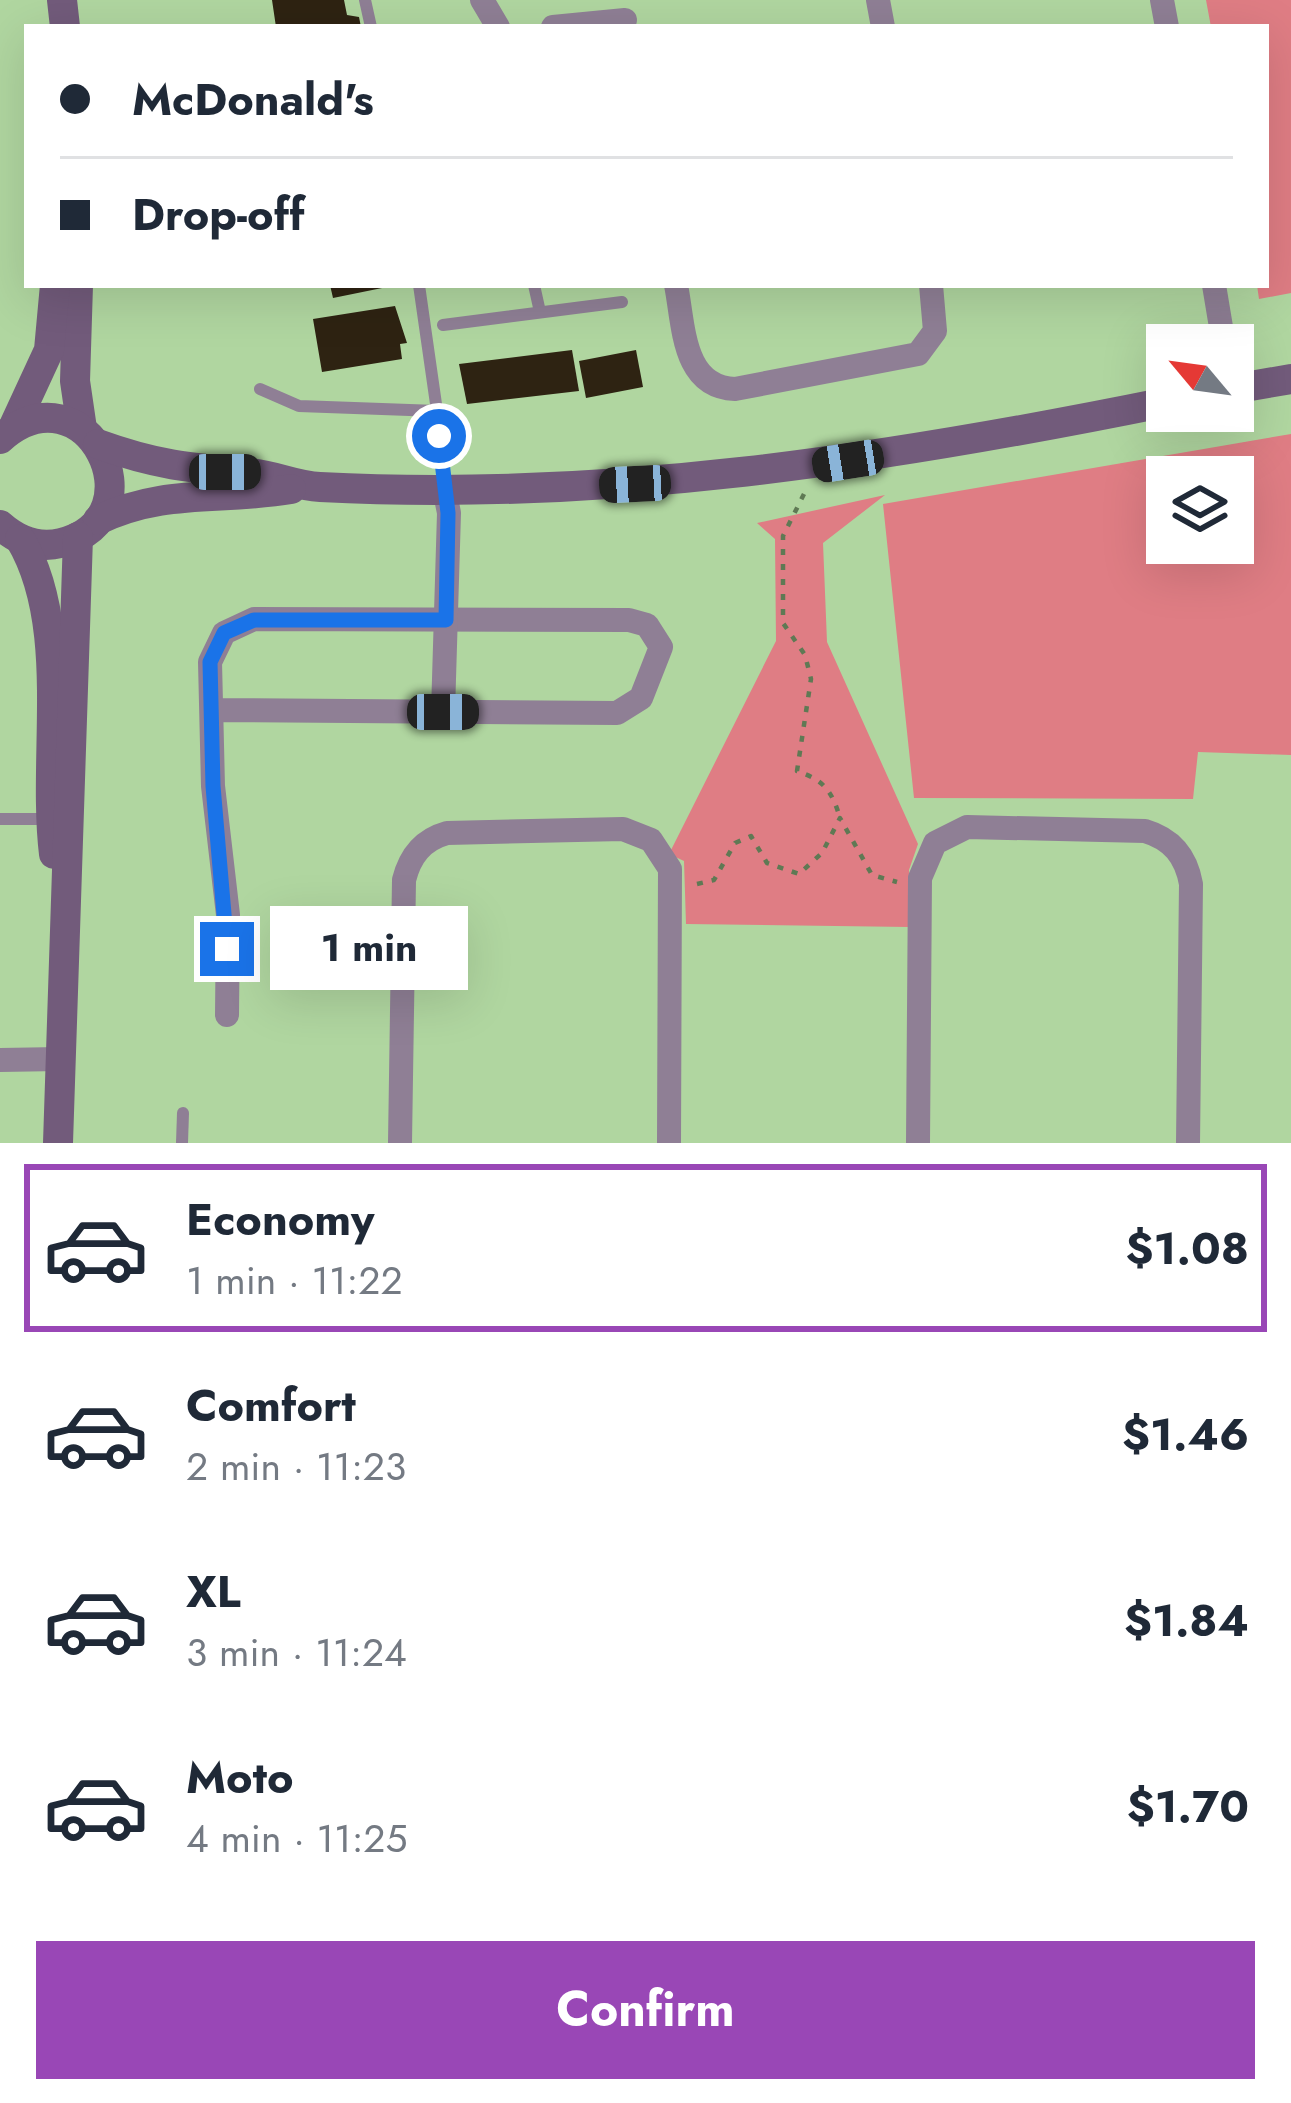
<!DOCTYPE html>
<html lang="en">
<head>
<meta charset="utf-8">
<style>
  :root { --surface:#fff; --page:#f6f6f7; --text:#1f2937; --muted:#747a83; --line:#e0e1e3; --accent:#9947b6 }
  body { margin:0; font-family:Jost,sans-serif; background:var(--page); color:var(--text); height:100vh; display:flex; flex-direction:column; font-size:45px; white-space:nowrap }
  * { box-sizing:border-box; margin:0 }
  p { font-size:39px; color:var(--muted) }
  .icon { flex:none; width:66px; height:66px; fill:none; stroke:currentColor; stroke-width:2; stroke-linecap:round; stroke-linejoin:round }
  .map { position:relative; height:1143px; overflow:hidden }
  .side { display:flex; flex-direction:column; background:var(--surface); flex:1 }
  .side>* { flex:none }
  .guide { position:absolute; left:24px; top:24px; width:1245px; height:264px; border-radius:0px; box-shadow:0 12px 48px #0002; display:grid; align-content:center; height:264px; padding:0 36px; background:var(--surface) }
  .needle { width:78px; rotate:299deg }
  .fabs { position:absolute; left:1146px; top:324px; display:grid; gap:24px }
  .fabs a { display:grid; place-items:center; width:108px; height:108px; border-radius:0px; background:var(--surface); box-shadow:0 12px 48px #0002; font-size:60px }
  .end { position:absolute; width:54px; height:54px; margin:-27px; border:15px solid #1a73e8; background:#fff; box-shadow:0 0 0 6px #fff }
  .from { border-radius:50% }
  .bubble { position:absolute; height:84px; border-radius:0px; background:var(--surface); box-shadow:0 12px 48px #0002; font-size:39px; font-weight:700; line-height:84px; text-align:center }
  .car { position:absolute; width:36px; height:72px; margin:-36px -18px; border-radius:15px; box-shadow:0 0 9px 3px #0007; background:linear-gradient(#222 24%,#8ab4d8 0 40%,#222 0 76%,#8ab4d8 0 86%,#222 0) }
  .guide b { display:flex; align-items:center; gap:42px; height:114px; font-size:45px }
  .guide b+b { border-top:3px solid var(--line) }
  .guide i { width:30px; height:30px; background:var(--text) }
  ul { padding:21px 0 0; list-style:none }
  li { display:flex; align-items:center; gap:36px; height:168px; margin:0 24px 18px; padding:0 12px; border:6px solid transparent; border-radius:0px }
  li div { flex:1 }
  li b { display:block; font-size:45px }
  li em { font-style:normal; font-weight:700 }
  li.selected { border-color:var(--accent) }
  li>.icon { width:108px; height:108px; stroke-width:1.5 }
  .action { display:flex; gap:24px; margin-top:auto; padding:24px 36px }
  .action a { flex:1; height:138px; border-radius:0px; background:var(--accent); color:#fff; font-size:48px; font-weight:700; line-height:138px; text-align:center }
  .map>svg:first-child { display:block }
  .green { fill:#df7d84; fill-rule:evenodd }
  .building { fill:#2e2312 }
  .lines { fill:none; stroke-linecap:round; stroke-linejoin:round }
  .path { stroke:#5f7954; stroke-width:4.5; stroke-dasharray:6 9; stroke-linecap:butt }
  .lane { stroke:#8f7f95; stroke-width:12 }
  .street { stroke:#8f7f95; stroke-width:24 }
  .secondary { stroke:#725b7b; stroke-width:30 }
  .route { stroke:#1a73e8; stroke-width:15 }
</style>
</head>
<body>
<div class="map">
<svg width="1291" height="1143" viewBox="0 0 1291 1143">
  <rect width="100%" height="100%" fill="#b0d6a0"/>
  <g class="green">
    <polygon points="1206,0 1291,0 1291,293 1259,299 1257,285 1266,285 1266,27 1211,27"/>
    <path d="M1291 434V755L1198 752 1193 799 914 798 883 504ZM1233 477V543H1167V477Z"/>
    <polygon points="885,495 823,543 827,642 918,844 909,870 909,927 686,924 684,861 669,854 776,641 775,539 757,523"/>
  </g>
  <g class="building">
    <polygon points="272,0 344,0 347,15 359,17 361,27 276,27"/>
    <polygon points="330,285 386,285 387,287 333,298"/>
    <polygon points="395,306 407,343 400,344 402,359 322,372 313,319"/>
    <polygon points="572,350 579,391 467,404 459,364"/>
    <polygon points="636,350 643,387 586,398 579,361"/>
  </g>
  <g class="lines">
    <g class="path">
      <path d="M804 494 783 536V623L805 655 811 679 797 771C824 780 832 791 840 818"/>
      <polyline points="697,884 714,880 735,843 751,836 767,863 799,874 822,853 840,818 872,875 897,882"/>
    </g>
    <g class="lane">
      <polyline points="365,0 371,27"/>
      <polyline points="419,285 437,411"/>
      <polyline points="534,285 540,312"/>
      <polyline points="443,325 622,302"/>
      <polyline points="260,389 299,406 437,411 444,486"/>
      <polyline points="0,819 48,819"/>
      <polyline points="182,1143 183,1113"/>
    </g>
    <g class="street">
      <polyline points="482,0 498,27"/>
      <polyline points="878,0 883,27"/>
      <polyline points="1162,0 1167,27"/>
      <polyline points="553,27 625,20"/>
      <path d="M676 285C684 325 682 387 735 389L918 354 935 331 931 285"/>
      <polyline points="1214,285 1224,345"/>
      <polyline points="212,710 617,713 641,698 661,647 647,625 629,620 254,619 224,633 210,662 213,786 228,915 227,1015"/>
      <polyline points="443,712 449,513 444,488"/>
      <polyline points="0,1060 60,1059"/>
      <path d="M400 1143 404 880C410 856 422 840 447 833L623 829 651 840 670 869 669 1143"/>
      <path d="M918 1143 920 878 935 843 967 827 1145 831C1172 839 1186 856 1191 884L1188 1143"/>
    </g>
    <g class="secondary">
      <polyline points="62,0 65,27"/>
      <polyline points="78,285 75,381 82,429"/>
      <polyline points="1233,389 1291,379"/>
      <polyline points="13,428 49,350 55,285"/>
      <path d="M0 439C86 362 163 518 61 543 37 549 17 540 0 525"/>
      <path d="M98 444C156 465 189 468 248 473 272 474 295 486 320 487 607 502 886 459 1167 402"/>
      <path d="M98 520C165 488 221 501 291 489"/>
      <path d="M20 539C72 626 42 754 54 854"/>
      <polyline points="58,1143 78,537"/>
    </g>
  </g>
  <g class="lines">
    <polyline class="route" points="227,949 213,786 210,662 224,633 254,620 446,620 448,513 439,436"/>
  </g>
</svg>
<div class="fabs">
<a><svg class="needle" viewBox="-14 -14 28 28"><path d="M0-13l5 13h-10z" fill="#e53935"/><path d="M0 13l5-13h-10z" fill="#747a83"/></svg></a>
<a><svg class="icon" aria-label="layers" viewBox="0 0 24 24"><path d="M12 4l9 5-9 5-9-5zM3 14l9 5 9-5"/></svg></a>
</div>
<i class="end from" style="left:439px;top:436px"></i>
<i class="end" style="left:227px;top:949px"></i>
<div class="bubble" style="left:270px;top:906px;width:198px">1 min</div>
<i class="car" style="left:848px;top:461px;rotate:261deg"></i>
<i class="car" style="left:225px;top:472px;rotate:90deg"></i>
<i class="car" style="left:635px;top:484px;rotate:267deg"></i>
<i class="car" style="left:443px;top:712px;rotate:90deg"></i>
<div class="guide">
<b><i class="from"></i>McDonald's</b>
<b><i></i>Drop-off</b>
</div>
</div>
<section class="side">
<ul>
<li class="selected"><svg class="icon" aria-label="car" viewBox="0 0 24 24"><path d="M5 17H2v-5l4-1 3-4h7l3 4 3 1v5h-3M9 17h6M6 11h13"/><circle cx="7" cy="17" r="2"/><circle cx="17" cy="17" r="2"/></svg><div><b>Economy</b><p>1 min · 11:22</p></div><em>$1.08</em></li>
<li><svg class="icon" aria-label="car" viewBox="0 0 24 24"><path d="M5 17H2v-5l4-1 3-4h7l3 4 3 1v5h-3M9 17h6M6 11h13"/><circle cx="7" cy="17" r="2"/><circle cx="17" cy="17" r="2"/></svg><div><b>Comfort</b><p>2 min · 11:23</p></div><em>$1.46</em></li>
<li><svg class="icon" aria-label="car" viewBox="0 0 24 24"><path d="M5 17H2v-5l4-1 3-4h7l3 4 3 1v5h-3M9 17h6M6 11h13"/><circle cx="7" cy="17" r="2"/><circle cx="17" cy="17" r="2"/></svg><div><b>XL</b><p>3 min · 11:24</p></div><em>$1.84</em></li>
<li><svg class="icon" aria-label="car" viewBox="0 0 24 24"><path d="M5 17H2v-5l4-1 3-4h7l3 4 3 1v5h-3M9 17h6M6 11h13"/><circle cx="7" cy="17" r="2"/><circle cx="17" cy="17" r="2"/></svg><div><b>Moto</b><p>4 min · 11:25</p></div><em>$1.70</em></li>
</ul>
<div class="action"><a>Confirm</a></div>
</section>
</body>
</html>
